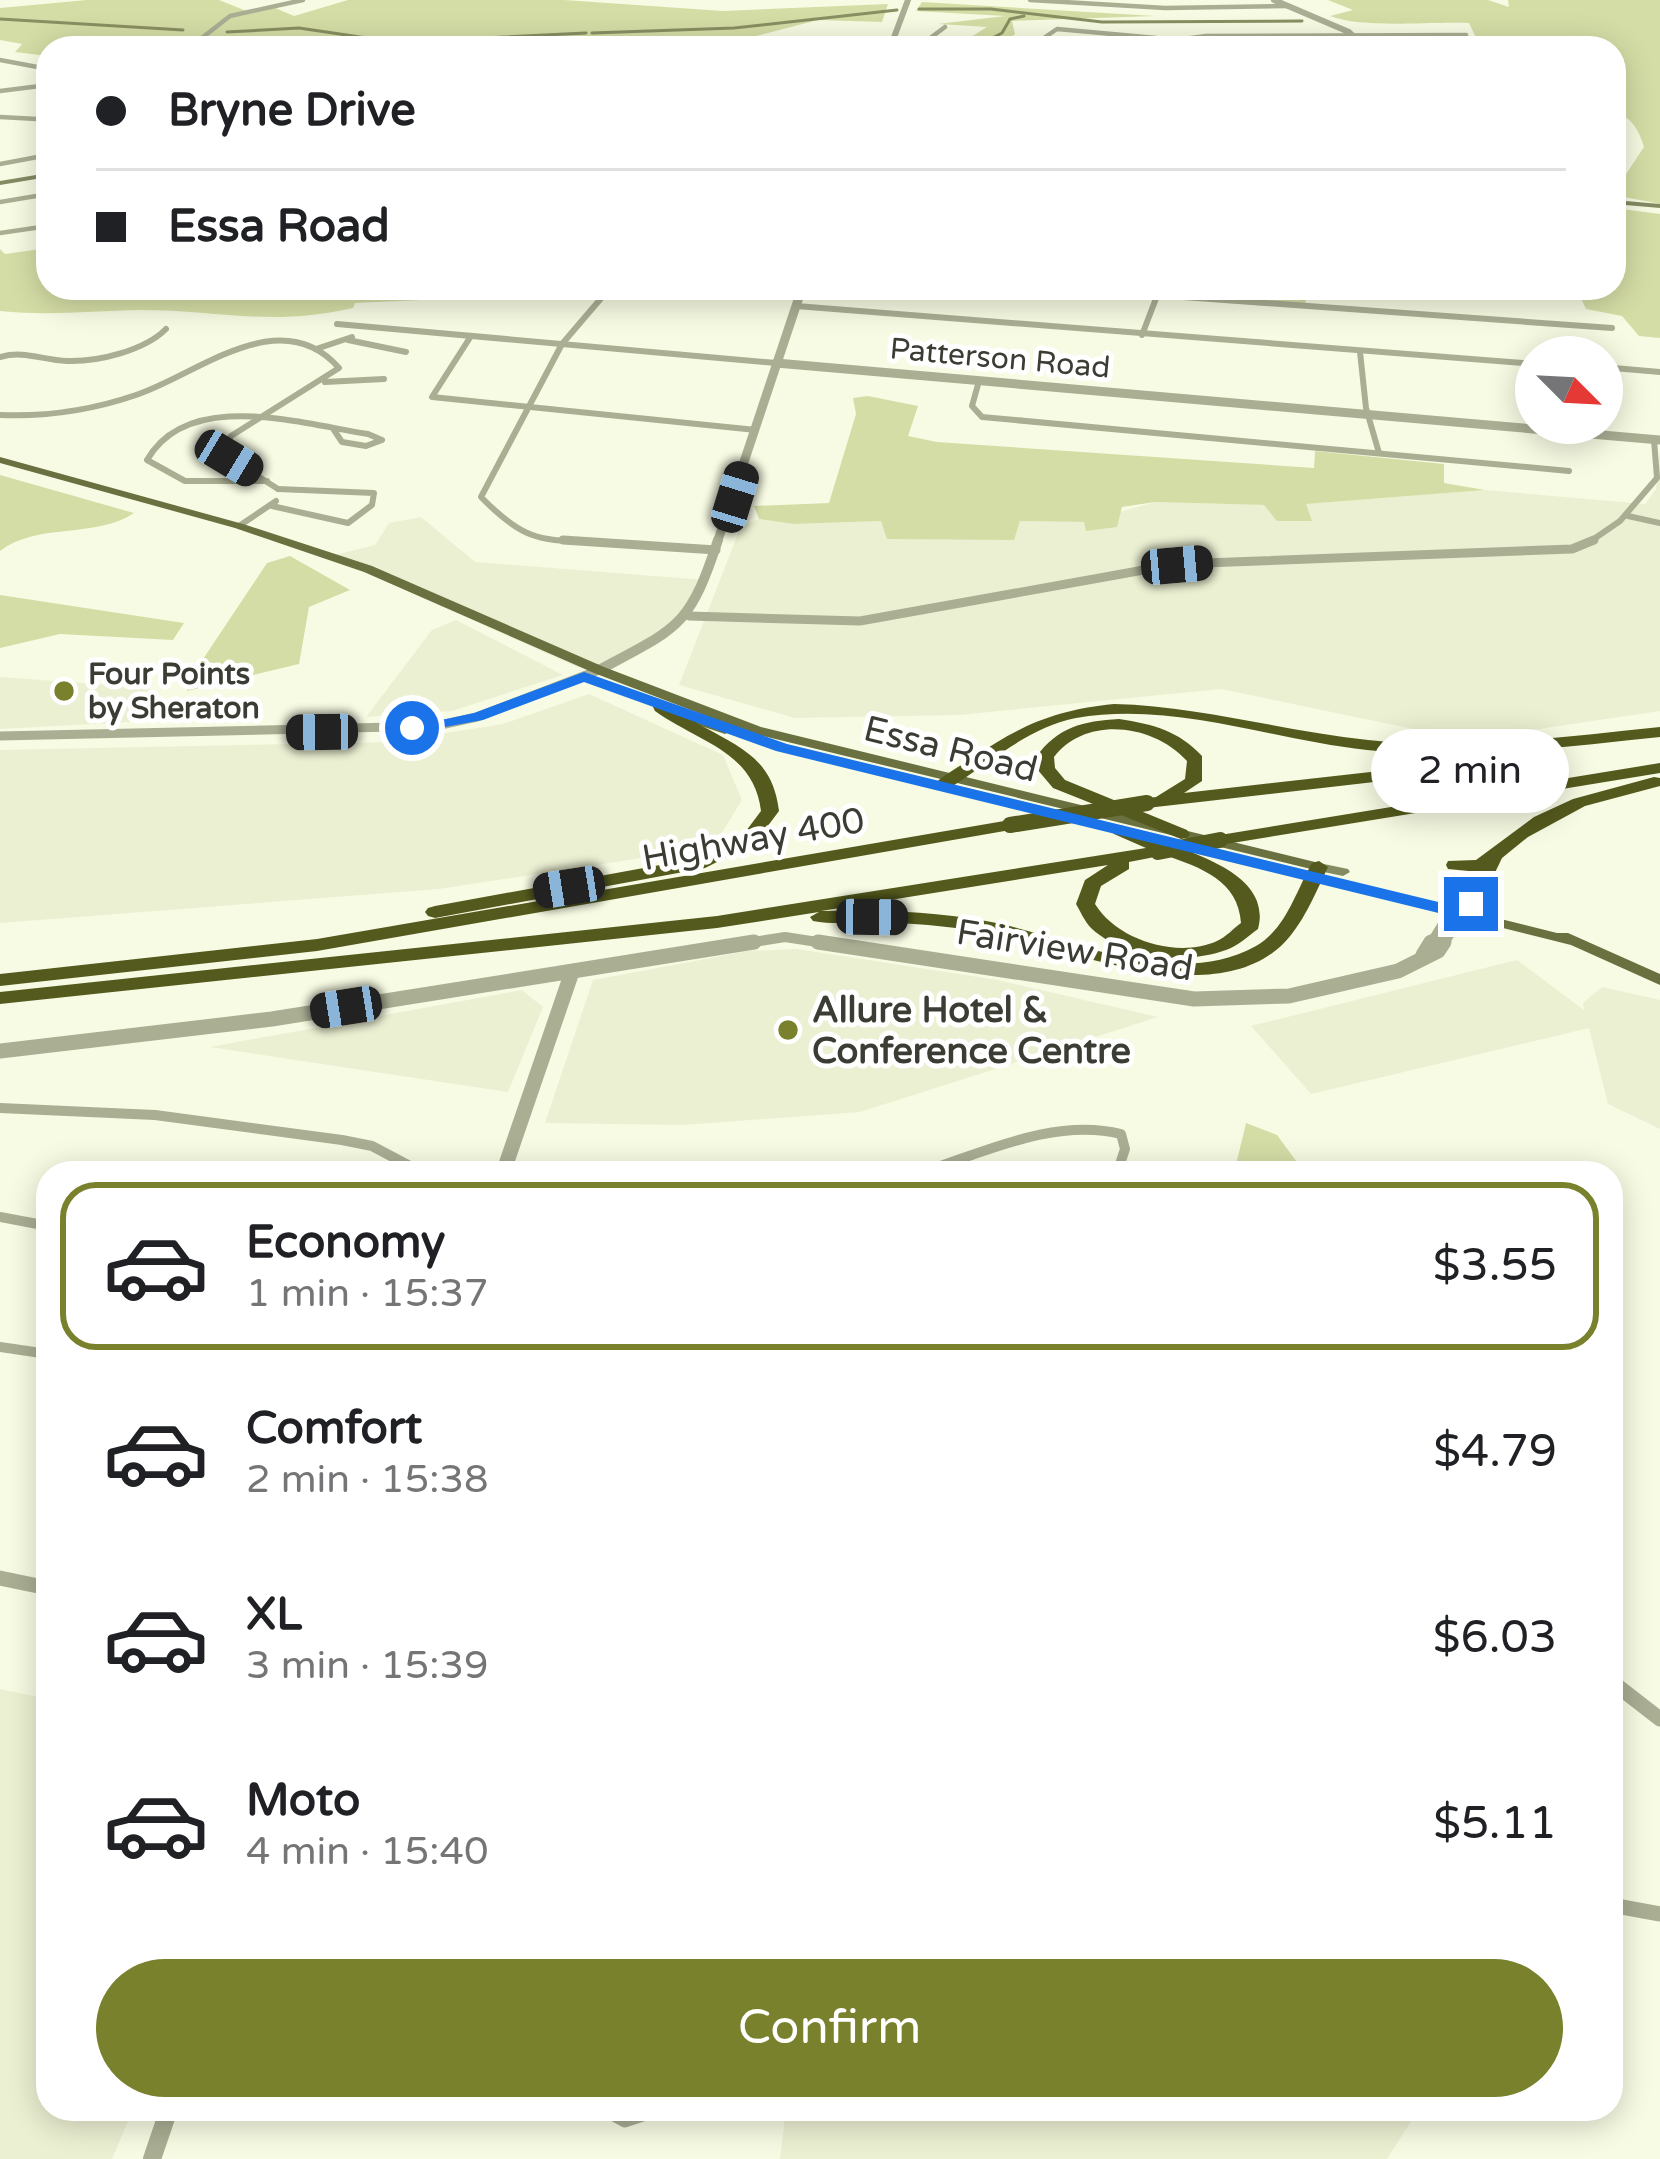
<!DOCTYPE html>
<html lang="en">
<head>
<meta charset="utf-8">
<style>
  :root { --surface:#fff; --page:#f2f2f2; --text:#202124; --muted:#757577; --line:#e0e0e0; --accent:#79812c }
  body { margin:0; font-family:"Varela Round",sans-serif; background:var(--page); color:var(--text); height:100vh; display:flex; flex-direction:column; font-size:45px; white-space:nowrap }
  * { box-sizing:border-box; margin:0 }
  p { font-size:39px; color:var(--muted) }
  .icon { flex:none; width:66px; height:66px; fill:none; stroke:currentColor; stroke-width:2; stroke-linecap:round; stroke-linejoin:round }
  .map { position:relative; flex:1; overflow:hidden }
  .sheet { position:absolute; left:36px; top:1161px; width:1587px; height:960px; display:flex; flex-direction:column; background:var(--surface); border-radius:36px; box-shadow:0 6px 30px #0003 }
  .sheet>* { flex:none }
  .hud { position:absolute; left:36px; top:36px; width:1590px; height:264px; border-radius:36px; box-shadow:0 6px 30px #0003; display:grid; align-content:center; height:264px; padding:0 60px; background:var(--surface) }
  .needle { width:78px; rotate:114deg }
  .controls { position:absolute; left:1515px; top:336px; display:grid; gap:24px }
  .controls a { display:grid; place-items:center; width:108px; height:108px; border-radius:50%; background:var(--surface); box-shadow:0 6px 30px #0003; font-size:60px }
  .end { position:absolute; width:54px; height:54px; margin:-27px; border:15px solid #1a73e8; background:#fff; box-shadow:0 0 0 6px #fff }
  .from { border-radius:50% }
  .bubble { position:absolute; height:84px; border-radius:42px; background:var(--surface); box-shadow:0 6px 30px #0003; font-size:39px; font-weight:600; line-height:84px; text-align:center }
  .car { position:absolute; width:36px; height:72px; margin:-36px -18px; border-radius:15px; box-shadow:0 0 9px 3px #0007; background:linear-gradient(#222 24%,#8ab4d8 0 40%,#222 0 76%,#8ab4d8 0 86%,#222 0) }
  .hud b { display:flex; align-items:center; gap:42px; height:114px; font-size:45px }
  .hud b+b { border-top:3px solid var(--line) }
  .hud i { width:30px; height:30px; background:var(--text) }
  ul { padding:21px 0 0; list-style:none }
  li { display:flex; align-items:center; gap:36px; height:168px; margin:0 24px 18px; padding:0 36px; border:6px solid transparent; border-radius:36px }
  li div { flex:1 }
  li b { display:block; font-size:45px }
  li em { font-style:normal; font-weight:600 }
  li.on { border-color:var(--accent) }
  li>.icon { width:108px; height:108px; stroke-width:1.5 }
  .primary-button { display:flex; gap:24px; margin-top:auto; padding:24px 60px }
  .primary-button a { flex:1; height:138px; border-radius:72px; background:var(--accent); color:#fff; font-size:48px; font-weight:600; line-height:138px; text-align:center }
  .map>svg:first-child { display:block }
  .built { fill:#ecf0d2 }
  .green { fill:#d5dda6 }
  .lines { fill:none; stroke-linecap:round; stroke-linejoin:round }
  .stream { stroke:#898f62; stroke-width:3 }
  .minor-far4 { stroke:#aaae93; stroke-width:4.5 }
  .minor-far3 { stroke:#aaae93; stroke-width:6 }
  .minor-far2 { stroke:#aaae93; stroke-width:9 }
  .minor-far1 { stroke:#aaae93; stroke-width:10 }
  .minor { stroke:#aaae93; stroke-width:15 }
  .tertiary-far4 { stroke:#aaae93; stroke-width:6 }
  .tertiary-far3 { stroke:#aaae93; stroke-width:9 }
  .tertiary-far2 { stroke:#aaae93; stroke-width:10 }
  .tertiary-far1 { stroke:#aaae93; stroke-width:15 }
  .tertiary { stroke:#aaae93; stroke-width:18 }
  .secondary { fill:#848a62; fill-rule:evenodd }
  .primary { fill:#6a703f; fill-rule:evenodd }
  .motorway { fill:#545a1d; fill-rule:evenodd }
  .motorway-bridge { stroke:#545a1d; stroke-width:16 }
  .route { fill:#1a73e8 }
  .poi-dot { fill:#79812c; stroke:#fff; stroke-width:4.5 }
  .labels { text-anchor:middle; stroke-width:10; stroke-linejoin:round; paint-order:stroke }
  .far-street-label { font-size:30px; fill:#3b3d34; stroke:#fff }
  .far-poi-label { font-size:30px; font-weight:bold; fill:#3b3d34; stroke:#fff; text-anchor:start }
  .street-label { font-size:36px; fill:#3b3d34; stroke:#fff }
  .poi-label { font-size:36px; font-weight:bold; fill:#3b3d34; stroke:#fff; text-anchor:start }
</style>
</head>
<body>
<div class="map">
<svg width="1660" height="2159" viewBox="0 0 1660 2159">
  <rect width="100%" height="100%" fill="#f7fbe3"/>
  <g class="built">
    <polygon points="1660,450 1660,711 1466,740 1221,689 959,715 795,718 679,685 741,526 759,519 794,524 882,521 1013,540 1020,521 1085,522 1155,502 1264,505 1311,519 1305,504 1485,490 1645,504 1656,489"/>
    <polygon points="421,517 475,562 705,580 689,616 599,670 577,667 330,556 375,545 389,523"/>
    <polygon points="456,620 563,675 452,711 366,717 432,630"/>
    <polygon points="0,677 150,688 130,722 0,729"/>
    <polygon points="589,694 723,755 742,800 713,847 439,889 0,923 0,750 389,742 503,724"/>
    <polygon points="797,949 998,980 1158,1017 860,1112 683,1125 545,1123 593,980 748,951"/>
    <polygon points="1517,960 1584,1010 1583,1003 1602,987 1660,1000 1660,1129 1608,1104 1589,1028 1311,1094 1251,1026"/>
    <polygon points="522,990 543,1007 508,1092 210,1047"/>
    <polygon points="0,1689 48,1699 48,1747 42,1760 48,1762 48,2109 133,2109 112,2159 0,2159"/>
    <polygon points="786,2109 1419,2109 1387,2159 780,2159"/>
  </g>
  <g class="green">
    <path d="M87 0H219L249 12 273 7 294 16 348 0H564L723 11 888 4 882 22 818 20 710 48H256C241 40 81 48 48 48V56L15 52 22 44 0 40V8Z"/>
    <path d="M1328 0H1488L1509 7 1508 0H1660V204L1614 195V180L1624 177 1644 147C1639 131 1632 116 1614 113V48H1524L1509 36 1502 48H1481L1469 23C1429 21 1364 29 1330 16L1353 10Z"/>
    <polygon points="922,2 1155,16 1012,21 1015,34 1000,48 953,48 987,27 938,24 1005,16 916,11"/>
    <polygon points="1614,208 1660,214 1660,338 1639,336 1622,316 1586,309 1576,288 1614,288"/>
    <path d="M48 248V288H192L188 296 469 288 422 300 355 303 353 308C270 327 219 310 140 310 92 311 48 316 0 311V249L5 254Z"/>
    <polygon points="1170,288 1309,288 1305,304 1168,293"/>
    <polygon points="868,396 918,406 908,436 937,442 1314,468 1315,451 1444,464 1444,483 1485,490 1306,504 1312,521 1277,521 1264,505 1155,502 1122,507 1117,527 1086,531 1084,522 1020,521 1014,540 887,539 881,521 794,524 759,519 754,506 829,503 856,414 853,398"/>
    <path d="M0 475 134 513C95 539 38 522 0 551Z"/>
    <polygon points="290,556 350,590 309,607 299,664 187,691 193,674 267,563"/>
    <polygon points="0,595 184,623 173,640 60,634 0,648"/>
    <polygon points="1246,1123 1277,1135 1305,1173 1234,1173"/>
  </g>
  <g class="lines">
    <g class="stream">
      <polyline points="919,9 991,9 1102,22 1302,21"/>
      <polyline points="0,19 183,30"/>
      <polyline points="227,32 299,28 394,42"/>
      <polyline points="592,33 734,28 897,10"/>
      <polyline points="400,42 586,33"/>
      <polyline points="973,48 1002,33 1010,19 1024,16"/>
    </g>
    <g class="minor-far4">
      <polyline points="1030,0 1165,8 1288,6"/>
      <polyline points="205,48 198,41 230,16 303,0"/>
      <polyline points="740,48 800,39 925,42 945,27"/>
      <polyline points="1042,48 1035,44 1057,29 1156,38"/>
      <polyline points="1117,48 1206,36 1466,35"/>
      <polyline points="0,60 48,69"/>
      <polyline points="0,91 48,85"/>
      <polyline points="0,117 37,119 48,139"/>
      <polyline points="0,164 48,155"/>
      <polyline points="0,202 48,194"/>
      <polyline points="0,233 48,226"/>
    </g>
    <g class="minor-far3">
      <polyline points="597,288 638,288"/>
      <polyline points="1059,288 1612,328"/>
      <polyline points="796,306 1536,364"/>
      <polyline points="337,324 776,363"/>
      <polyline points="1142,335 1160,288"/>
      <polyline points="471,336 432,397 756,430"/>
      <polyline points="348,340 406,352"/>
      <polyline points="316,349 352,337"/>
      <polyline points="1360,352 1366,408 1379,453"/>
      <path d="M0 357C24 350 42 360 67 361 97 362 144 351 166 329"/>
      <polyline points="1602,367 1660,372"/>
      <polyline points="979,381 972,406 982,417 1569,471"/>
      <polyline points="325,382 384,379"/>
      <path d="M0 415C46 417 92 410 136 395 197 375 280 301 339 368L231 436 224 449 229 458 278 489"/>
      <path d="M267 481H185L147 460C188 388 302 424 368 434L382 440 366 446 342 442 334 430"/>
      <polyline points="272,506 348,523 372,505 374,493 278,489"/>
      <polyline points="1628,516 1660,523"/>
      <polyline points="239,526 276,501"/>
      <path d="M609 543C543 539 529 546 481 497L562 344 609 289"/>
      <polyline points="1588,543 1620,521 1657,478 1654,440"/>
    </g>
    <g class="minor-far2">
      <polyline points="563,540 716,550"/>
      <polyline points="689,616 860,621 1177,564 1572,549 1594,540"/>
      <polyline points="0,736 436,726 477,717 599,670"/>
    </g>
    <g class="minor-far1">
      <polyline points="0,1108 155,1115 342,1140 372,1146 423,1173"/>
      <path d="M920 1173C983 1153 1055 1117 1121 1134L1125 1149 1117 1173"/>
      <polyline points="0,1217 48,1226"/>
      <polyline points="0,1347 48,1354"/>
    </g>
    <g class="minor">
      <polyline points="0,1578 48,1588"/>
      <polyline points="1611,1681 1660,1719"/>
      <polyline points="1611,1905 1660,1914"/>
      <polyline points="605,2109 625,2120 658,2109"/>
    </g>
    <g class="tertiary-far4">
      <polyline points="1274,0 1349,32 1365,48"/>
      <polyline points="890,48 908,0"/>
    </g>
    <g class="tertiary-far3">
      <polyline points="776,363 1660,440"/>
      <polyline points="717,543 802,288"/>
    </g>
    <g class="tertiary-far2">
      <path d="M599 670C679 627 689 628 718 540"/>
      <polyline points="735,945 785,937 837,945"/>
      <polyline points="1430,945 1445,921 1463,913"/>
      <polyline points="1442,945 1471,904"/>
    </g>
    <g class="tertiary-far1">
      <polyline points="818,942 1194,999 1289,996 1398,971 1438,951 1444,942"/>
      <polyline points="1423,955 1431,942"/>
      <polyline points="0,1051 272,1019 754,942"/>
      <polyline points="503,1173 572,972"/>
    </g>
    <polyline class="tertiary" points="152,2159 169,2109"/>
    <g class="secondary">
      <polygon points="48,173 48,177 0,185 0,181"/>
      <polygon points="1614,200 1660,204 1660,208 1614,204"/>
      <polygon points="1319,863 1348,869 1350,872 1343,876 1314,870 1312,867"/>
    </g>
    <g class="primary">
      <polygon points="0,457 243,524 372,566 604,667 761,727 1319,863 1326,867 1319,871 751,733 594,673 364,572 235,528 0,463"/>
      <polygon points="670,707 730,727 732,730 725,734 665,714 665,708"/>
      <polygon points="1303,870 1557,933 1568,933 1660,974 1660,985 1571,945 1298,877 1296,874"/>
    </g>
    <g class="motorway">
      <path d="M661 702C676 708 689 719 704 727 744 749 773 761 779 811L755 843 705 868 435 918 428 916 425 912 428 908 435 906 693 859 743 835 761 811C754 751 698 742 655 711L653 707Z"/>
      <path d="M1114 704C1200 706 1282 731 1368 740 1465 750 1563 737 1660 727V737C1563 747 1465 760 1367 750 1271 740 1174 701 1076 718 1029 727 988 764 948 789H936L933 785C945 774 959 767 972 758 1021 725 1055 710 1114 704Z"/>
      <path d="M1119 719C1153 724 1179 731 1202 756V781L1184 793 1540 753 1549 758 1540 763 1147 808 1138 803 1141 799 1156 797 1185 779 1187 761C1154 724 1086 715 1054 757L1055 768 1065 780 1187 830 1190 834 1187 838 1181 839 1053 788 1037 769 1036 757C1058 727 1083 721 1119 719Z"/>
      <polygon points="1660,763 1660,773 1220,845 1211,840 1220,835"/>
      <polygon points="1654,777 1660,778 1660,786 1585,806 1528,837 1502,858 1478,908 1471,910 1462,904 1479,872 1448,869 1446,865 1448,861 1476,860 1534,817 1573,799"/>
      <polygon points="1010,820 1016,821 1019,825 1016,829 317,951 0,986 0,974 317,939"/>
      <path d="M1120 825C1135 829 1149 837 1164 842 1201 856 1272 877 1258 929 1248 936 1238 946 1226 950 1185 965 1124 959 1091 928 1085 922 1080 911 1076 904L1085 880 1108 865 821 911C876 910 932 911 986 921 1070 936 1173 992 1256 946 1286 929 1296 891 1312 863L1319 861 1328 867C1315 894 1303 925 1281 946 1207 1013 1062 945 979 931 945 926 911 923 878 922 856 922 834 925 813 921L810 917 819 912 717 928 0 1004V992L717 916 1146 848 1114 834 1111 830 1114 826ZM1165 855C1201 868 1238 880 1241 923 1234 928 1226 937 1217 941 1177 959 1117 940 1095 904L1101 886 1129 869V862Z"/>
    </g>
    <g class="motorway-bridge">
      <polyline points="1010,825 1147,803"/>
      <polyline points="1158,852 1220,840"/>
    </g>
  </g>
  <polygon class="route" points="584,672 787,744 1459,907 1471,898 1480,904 1463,919 776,751 584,682 483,720 412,733 404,728 474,713"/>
  <g class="poi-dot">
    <circle cx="64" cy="691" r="12"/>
    <circle cx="788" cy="1030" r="12"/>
  </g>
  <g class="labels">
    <g class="far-street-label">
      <text transform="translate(1000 358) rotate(5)" y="10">Patterson Road</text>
    </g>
    <g class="far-poi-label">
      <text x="88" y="684">Four Points<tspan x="88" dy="34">by Sheraton</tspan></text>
    </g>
    <g class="street-label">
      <text transform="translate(951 748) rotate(14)" y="13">Essa Road</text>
      <text transform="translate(753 838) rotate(-10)" y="13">Highway 400</text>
      <text transform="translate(1075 949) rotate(9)" y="13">Fairview Road</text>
    </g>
    <g class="poi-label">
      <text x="812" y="1022">Allure Hotel &amp;<tspan x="812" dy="41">Conference Centre</tspan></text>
    </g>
  </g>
</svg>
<div class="controls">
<a><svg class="needle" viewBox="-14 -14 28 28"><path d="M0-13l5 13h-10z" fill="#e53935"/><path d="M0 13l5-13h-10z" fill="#757577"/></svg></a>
</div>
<i class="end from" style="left:412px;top:728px"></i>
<i class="end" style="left:1471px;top:904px"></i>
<div class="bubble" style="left:1371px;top:729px;width:198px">2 min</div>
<i class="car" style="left:229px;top:458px;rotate:121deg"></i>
<i class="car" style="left:735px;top:497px;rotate:17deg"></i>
<i class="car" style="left:1177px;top:565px;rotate:85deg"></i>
<i class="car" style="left:322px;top:732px;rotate:269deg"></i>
<i class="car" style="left:569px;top:887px;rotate:261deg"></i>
<i class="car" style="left:872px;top:917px;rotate:91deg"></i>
<i class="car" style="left:346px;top:1007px;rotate:261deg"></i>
<div class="hud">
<b><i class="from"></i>Bryne Drive</b>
<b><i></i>Essa Road</b>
</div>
<section class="sheet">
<ul>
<li class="on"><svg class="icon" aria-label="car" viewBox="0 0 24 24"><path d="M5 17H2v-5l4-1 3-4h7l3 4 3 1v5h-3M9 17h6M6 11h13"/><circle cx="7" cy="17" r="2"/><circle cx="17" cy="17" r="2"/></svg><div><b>Economy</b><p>1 min · 15:37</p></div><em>$3.55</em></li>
<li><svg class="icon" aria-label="car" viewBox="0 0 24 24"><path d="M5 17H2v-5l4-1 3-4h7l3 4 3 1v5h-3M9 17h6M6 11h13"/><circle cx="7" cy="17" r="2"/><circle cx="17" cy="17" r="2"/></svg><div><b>Comfort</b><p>2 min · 15:38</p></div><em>$4.79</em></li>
<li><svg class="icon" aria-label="car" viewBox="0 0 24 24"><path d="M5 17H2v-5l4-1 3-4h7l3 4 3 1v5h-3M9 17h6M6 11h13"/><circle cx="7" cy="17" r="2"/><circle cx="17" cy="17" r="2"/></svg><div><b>XL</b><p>3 min · 15:39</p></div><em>$6.03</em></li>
<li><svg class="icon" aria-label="car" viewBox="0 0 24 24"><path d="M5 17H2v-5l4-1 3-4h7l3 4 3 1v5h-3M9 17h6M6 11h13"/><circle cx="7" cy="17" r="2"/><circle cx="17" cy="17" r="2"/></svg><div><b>Moto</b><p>4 min · 15:40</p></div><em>$5.11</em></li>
</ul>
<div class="primary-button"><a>Confirm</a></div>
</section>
</div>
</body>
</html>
